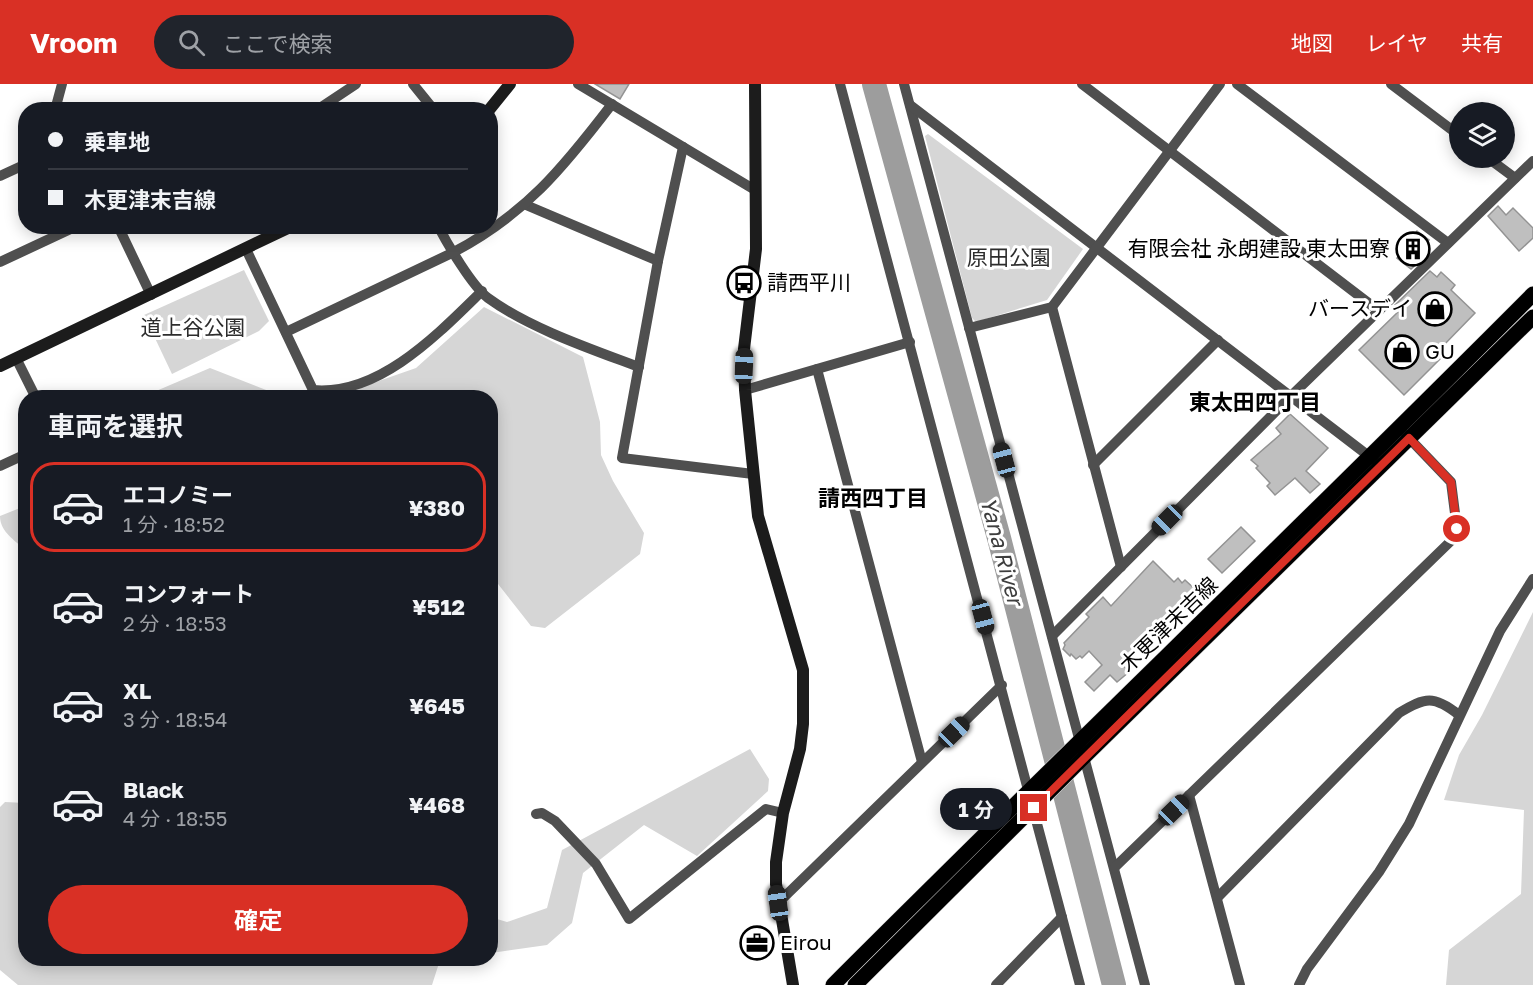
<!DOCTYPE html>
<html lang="ja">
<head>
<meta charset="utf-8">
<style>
  :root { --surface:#171b24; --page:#20242c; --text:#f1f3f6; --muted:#9ea1a6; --line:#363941; --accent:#d93025 }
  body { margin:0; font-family:"Golos Text","Noto Sans JP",sans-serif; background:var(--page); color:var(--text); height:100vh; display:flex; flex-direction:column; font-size:22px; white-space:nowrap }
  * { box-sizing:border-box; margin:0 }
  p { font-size:20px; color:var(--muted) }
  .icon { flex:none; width:33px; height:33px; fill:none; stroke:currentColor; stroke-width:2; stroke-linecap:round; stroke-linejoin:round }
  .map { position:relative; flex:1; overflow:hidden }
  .drawer { position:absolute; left:18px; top:306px; width:480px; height:576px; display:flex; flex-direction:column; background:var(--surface); border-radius:24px; box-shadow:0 3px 15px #0003 }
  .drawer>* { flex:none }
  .guide { position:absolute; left:18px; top:18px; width:480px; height:132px; border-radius:24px; box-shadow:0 3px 15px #0003; display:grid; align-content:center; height:132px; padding:0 30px; background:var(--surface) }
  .fabs { position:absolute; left:1449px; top:18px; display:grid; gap:12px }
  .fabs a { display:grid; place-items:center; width:66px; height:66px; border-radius:50%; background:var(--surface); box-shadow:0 3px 15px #0003; font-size:30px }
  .end { position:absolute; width:27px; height:27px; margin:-14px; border:8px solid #d93025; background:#fff; box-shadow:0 0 0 3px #fff }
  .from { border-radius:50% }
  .bubble { position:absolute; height:42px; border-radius:21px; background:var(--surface); box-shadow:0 3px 15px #0003; font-size:20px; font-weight:700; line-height:42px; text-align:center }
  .car { position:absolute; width:18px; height:36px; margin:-18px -9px; border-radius:8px; box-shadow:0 0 4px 2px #0007; background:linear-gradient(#222 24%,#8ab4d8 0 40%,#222 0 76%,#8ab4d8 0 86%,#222 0) }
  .guide b { display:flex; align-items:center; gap:21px; height:57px; font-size:22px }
  .guide b+b { border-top:2px solid var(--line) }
  .guide i { width:15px; height:15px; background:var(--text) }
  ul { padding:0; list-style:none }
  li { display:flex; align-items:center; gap:18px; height:90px; margin:0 12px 9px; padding:0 18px; border:3px solid transparent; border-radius:24px }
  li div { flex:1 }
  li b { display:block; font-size:22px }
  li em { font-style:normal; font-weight:700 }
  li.current { border-color:var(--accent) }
  li>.icon { width:54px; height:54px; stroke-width:1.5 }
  h2 { padding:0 30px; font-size:27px; line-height:72px }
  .action { display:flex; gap:12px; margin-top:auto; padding:12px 30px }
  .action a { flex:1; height:69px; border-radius:36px; background:var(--accent); color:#fff; font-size:24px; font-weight:700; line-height:69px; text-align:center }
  header { display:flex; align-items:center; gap:36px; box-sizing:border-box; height:84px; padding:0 30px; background:var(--accent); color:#fff }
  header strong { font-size:28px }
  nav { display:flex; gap:33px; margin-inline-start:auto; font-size:21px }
  .search { width:420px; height:54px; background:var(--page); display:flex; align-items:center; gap:15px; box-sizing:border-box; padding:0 21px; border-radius:33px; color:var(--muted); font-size:22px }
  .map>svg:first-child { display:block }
  .green { fill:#d6d6d6 }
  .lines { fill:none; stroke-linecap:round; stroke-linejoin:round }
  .river { stroke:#9d9d9d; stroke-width:24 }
  .building { fill:#bfbfbf; stroke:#939393; stroke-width:1.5 }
  .primary-casing { stroke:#dbdbdb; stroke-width:16 }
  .street { stroke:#4f4f4f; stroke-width:10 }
  .secondary { stroke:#1c1c1c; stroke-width:12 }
  .primary { stroke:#000; stroke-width:15 }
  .route { stroke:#d93025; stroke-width:8 }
  .labels { text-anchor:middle; stroke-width:6; stroke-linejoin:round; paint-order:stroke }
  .poi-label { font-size:21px; fill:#000; stroke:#fff; text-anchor:start }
  .park-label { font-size:21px; fill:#2d2d2d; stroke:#fff }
  .street-label { font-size:21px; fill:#000; stroke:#fff }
  .neighbourhood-label { font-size:22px; font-weight:bold; fill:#000; stroke:#fff }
  .water-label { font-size:22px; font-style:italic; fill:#3e3e3e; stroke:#fff }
</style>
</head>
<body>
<header>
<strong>Vroom</strong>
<div class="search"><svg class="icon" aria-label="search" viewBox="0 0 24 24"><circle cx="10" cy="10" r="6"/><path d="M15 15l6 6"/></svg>ここで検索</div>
<nav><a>地図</a><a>レイヤ</a><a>共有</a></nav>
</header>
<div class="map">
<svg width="1533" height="901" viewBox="0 0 1533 901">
  <rect width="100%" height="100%" fill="#fff"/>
  <g class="green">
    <polygon points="928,50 1083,165 1047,216 976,238 972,234 925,52"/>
    <polygon points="244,186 269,237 259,247 172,290 144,231"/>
    <polygon points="484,223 583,273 600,338 601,371 613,397 644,449 640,470 545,544 531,542 491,491 490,314 330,314 416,284"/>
    <polygon points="210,284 284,313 142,313"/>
    <path d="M25 422V466C15 456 0 448 0 432Z"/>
    <polygon points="1533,528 1533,901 1446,901 1449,866 1521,810 1524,726 1444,716 1459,671 1482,631"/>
    <polygon points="750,665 769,695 768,707 697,772 644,741 583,789 572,839 547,861 491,869 490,833 507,838 547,824 562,766"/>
    <polygon points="5,718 25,719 26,874 448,875 440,876 432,901 18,901 0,886 0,723"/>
  </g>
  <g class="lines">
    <polyline class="river" points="874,0 999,454 1114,901"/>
  </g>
  <g class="building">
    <polygon points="595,0 629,0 620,15"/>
    <polygon points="1498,122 1506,131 1513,124 1533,144 1533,154 1519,167 1488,132"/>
    <polygon points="1417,147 1429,156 1416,173 1420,177 1411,185 1397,174"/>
    <polygon points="1430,187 1437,193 1441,188 1455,201 1451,206 1475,229 1440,265 1445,270 1404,311 1359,266 1400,226 1395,221"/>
    <polygon points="1290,330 1328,364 1306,387 1320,400 1310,409 1295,394 1275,411 1267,402 1270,399 1256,384 1258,382 1251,376 1281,350 1276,344"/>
    <polygon points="1241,443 1255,457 1222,489 1208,475"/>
    <polygon points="1153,477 1174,498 1178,494 1182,499 1185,496 1198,508 1193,512 1197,516 1186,526 1180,519 1158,541 1156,539 1139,556 1143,560 1122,580 1129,588 1117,598 1110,591 1094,607 1085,598 1102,581 1089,567 1082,574 1080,572 1076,575 1071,570 1070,572 1063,565 1065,561 1064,559 1089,533 1086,530 1103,513 1111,522"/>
  </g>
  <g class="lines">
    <defs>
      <g id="primary">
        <path d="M833 901C1065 669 1302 442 1533 210"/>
        <polyline points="855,901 1084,673 1533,233"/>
      </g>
    </defs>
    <use href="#primary" class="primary-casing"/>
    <g class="street">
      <polyline points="413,0 434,26"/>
      <polyline points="578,0 755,106"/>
      <polyline points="840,0 1080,901"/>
      <polyline points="904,0 1145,901"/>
      <polyline points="1082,0 1379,227"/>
      <polyline points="1237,0 1448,159"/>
      <polyline points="1391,0 1460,52"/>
      <polyline points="910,21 1374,376"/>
      <polyline points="55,26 62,0"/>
      <polyline points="317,26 356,0"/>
      <polyline points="683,63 658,177 622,374 753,390"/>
      <polyline points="1488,74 1515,94"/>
      <polyline points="0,92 26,80"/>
      <polyline points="526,121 658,177"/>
      <polyline points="118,142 151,211"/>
      <path d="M438 142C448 161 472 202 488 214 529 244 591 265 639 283"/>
      <path d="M246 165 313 306C379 312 438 250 482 207"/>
      <polyline points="0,178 77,142"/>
      <polyline points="1052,223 1121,483"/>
      <polyline points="969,244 1052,223 1220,0"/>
      <path d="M286 248 452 169C525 131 563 84 612 20"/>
      <polyline points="16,274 36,314"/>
      <polyline points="817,285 922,678"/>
      <polyline points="745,306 910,258"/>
      <polyline points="1093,381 1218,256"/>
      <polyline points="0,382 26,370"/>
      <polyline points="1052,552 1292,311 1533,77"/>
      <polyline points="1189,711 1240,901"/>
      <polyline points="536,730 542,729 555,737 596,780 629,835 766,725 783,729"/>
      <polyline points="1114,784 1456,452 1457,445 1451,398 1406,351"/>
      <path d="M1217 814 1399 629C1425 613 1434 611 1459 631"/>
      <polyline points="779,818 1002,601"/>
      <polyline points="996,901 1062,833"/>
      <polyline points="1299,901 1307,885 1379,788 1409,740 1500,547 1533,495"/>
    </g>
    <g class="secondary">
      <polyline points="755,0 756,165 744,265 745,306 758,432 803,586 803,640 800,665 783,729 776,778 776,800 793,901"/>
      <polyline points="489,26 510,0"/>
      <polyline points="0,282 292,142"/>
    </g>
    <use href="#primary" class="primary"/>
  </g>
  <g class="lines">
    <polyline class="route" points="1034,724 1409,354 1451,398 1457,445"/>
  </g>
  <defs>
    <symbol id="building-ring" viewBox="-11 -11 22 22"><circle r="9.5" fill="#fff" stroke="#000" stroke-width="1.5"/><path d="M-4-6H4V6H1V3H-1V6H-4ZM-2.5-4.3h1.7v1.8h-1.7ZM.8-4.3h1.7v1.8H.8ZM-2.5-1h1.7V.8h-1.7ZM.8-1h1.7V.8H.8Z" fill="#000"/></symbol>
    <symbol id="bus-ring" viewBox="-11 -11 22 22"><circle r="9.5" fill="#fff" stroke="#000" stroke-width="1.5"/><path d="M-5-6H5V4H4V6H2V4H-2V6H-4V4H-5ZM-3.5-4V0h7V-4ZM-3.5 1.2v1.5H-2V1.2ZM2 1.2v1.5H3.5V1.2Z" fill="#000"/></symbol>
    <symbol id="shop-ring" viewBox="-11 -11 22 22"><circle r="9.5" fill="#fff" stroke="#000" stroke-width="1.5"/><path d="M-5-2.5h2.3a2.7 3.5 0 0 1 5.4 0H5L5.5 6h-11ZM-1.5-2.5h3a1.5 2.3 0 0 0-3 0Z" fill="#000"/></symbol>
    <symbol id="office-ring" viewBox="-11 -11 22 22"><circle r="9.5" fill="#fff" stroke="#000" stroke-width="1.5"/><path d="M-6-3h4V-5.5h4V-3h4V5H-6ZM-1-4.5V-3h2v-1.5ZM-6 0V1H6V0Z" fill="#000"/></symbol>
  </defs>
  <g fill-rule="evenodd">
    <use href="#building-ring" x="1394" y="146" width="38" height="38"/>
    <use href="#bus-ring" x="725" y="180" width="38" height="38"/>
    <use href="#shop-ring" x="1416" y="206" width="38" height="38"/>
    <use href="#shop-ring" x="1383" y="249" width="38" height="38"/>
    <use href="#office-ring" x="738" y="840" width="38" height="38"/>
  </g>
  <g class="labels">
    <g class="poi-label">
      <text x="1390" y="172" text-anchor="end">有限会社 永朗建設 東太田寮</text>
      <text x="767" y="206">請西平川</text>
      <text x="1412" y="232" text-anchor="end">バースデイ</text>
      <text x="1425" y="275">GU</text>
      <text x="780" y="866">Eirou</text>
    </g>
    <g class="park-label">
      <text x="1009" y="181">原田公園</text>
      <text x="193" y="251">道上谷公園</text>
    </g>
    <g class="street-label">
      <text transform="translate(1169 541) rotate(-44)" y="7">木更津末吉線</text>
    </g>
    <g class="neighbourhood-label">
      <text x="1255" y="326">東太田四丁目</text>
      <text x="873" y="422">請西四丁目</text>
    </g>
    <g class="water-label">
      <text transform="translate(1002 467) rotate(75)" y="8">Yana River</text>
    </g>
  </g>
</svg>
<div class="fabs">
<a><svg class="icon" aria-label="layers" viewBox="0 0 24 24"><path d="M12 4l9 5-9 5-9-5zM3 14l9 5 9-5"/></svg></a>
</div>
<i class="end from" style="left:1457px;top:445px"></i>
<i class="end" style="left:1034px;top:724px"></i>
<div class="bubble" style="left:940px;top:704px;width:72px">1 分</div>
<i class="car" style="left:744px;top:282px;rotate:2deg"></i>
<i class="car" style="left:1004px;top:376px;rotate:345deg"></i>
<i class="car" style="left:1167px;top:436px;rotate:225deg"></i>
<i class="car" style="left:983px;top:533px;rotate:165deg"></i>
<i class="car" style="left:954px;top:648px;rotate:46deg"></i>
<i class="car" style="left:1174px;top:726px;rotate:46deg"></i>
<i class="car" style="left:778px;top:819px;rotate:352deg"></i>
<div class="guide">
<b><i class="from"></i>乗車地</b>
<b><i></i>木更津末吉線</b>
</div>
<section class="drawer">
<h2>車両を選択</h2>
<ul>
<li class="current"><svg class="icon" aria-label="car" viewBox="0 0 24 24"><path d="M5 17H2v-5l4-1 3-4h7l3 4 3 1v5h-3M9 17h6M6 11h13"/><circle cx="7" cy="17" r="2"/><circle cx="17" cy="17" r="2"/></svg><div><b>エコノミー</b><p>1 分 · 18:52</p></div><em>¥380</em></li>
<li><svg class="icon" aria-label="car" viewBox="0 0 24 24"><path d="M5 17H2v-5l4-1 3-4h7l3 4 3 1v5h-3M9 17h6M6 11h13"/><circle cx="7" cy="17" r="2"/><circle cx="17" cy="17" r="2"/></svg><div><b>コンフォート</b><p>2 分 · 18:53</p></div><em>¥512</em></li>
<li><svg class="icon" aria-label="car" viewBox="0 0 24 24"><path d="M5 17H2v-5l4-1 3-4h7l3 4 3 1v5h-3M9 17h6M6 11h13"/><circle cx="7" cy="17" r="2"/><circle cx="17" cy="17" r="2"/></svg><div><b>XL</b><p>3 分 · 18:54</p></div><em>¥645</em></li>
<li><svg class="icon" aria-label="car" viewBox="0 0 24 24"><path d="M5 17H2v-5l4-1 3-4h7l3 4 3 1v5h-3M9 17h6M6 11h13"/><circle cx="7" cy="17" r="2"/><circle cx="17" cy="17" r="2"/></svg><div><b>Black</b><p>4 分 · 18:55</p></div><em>¥468</em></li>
</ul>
<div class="action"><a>確定</a></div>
</section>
</div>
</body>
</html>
